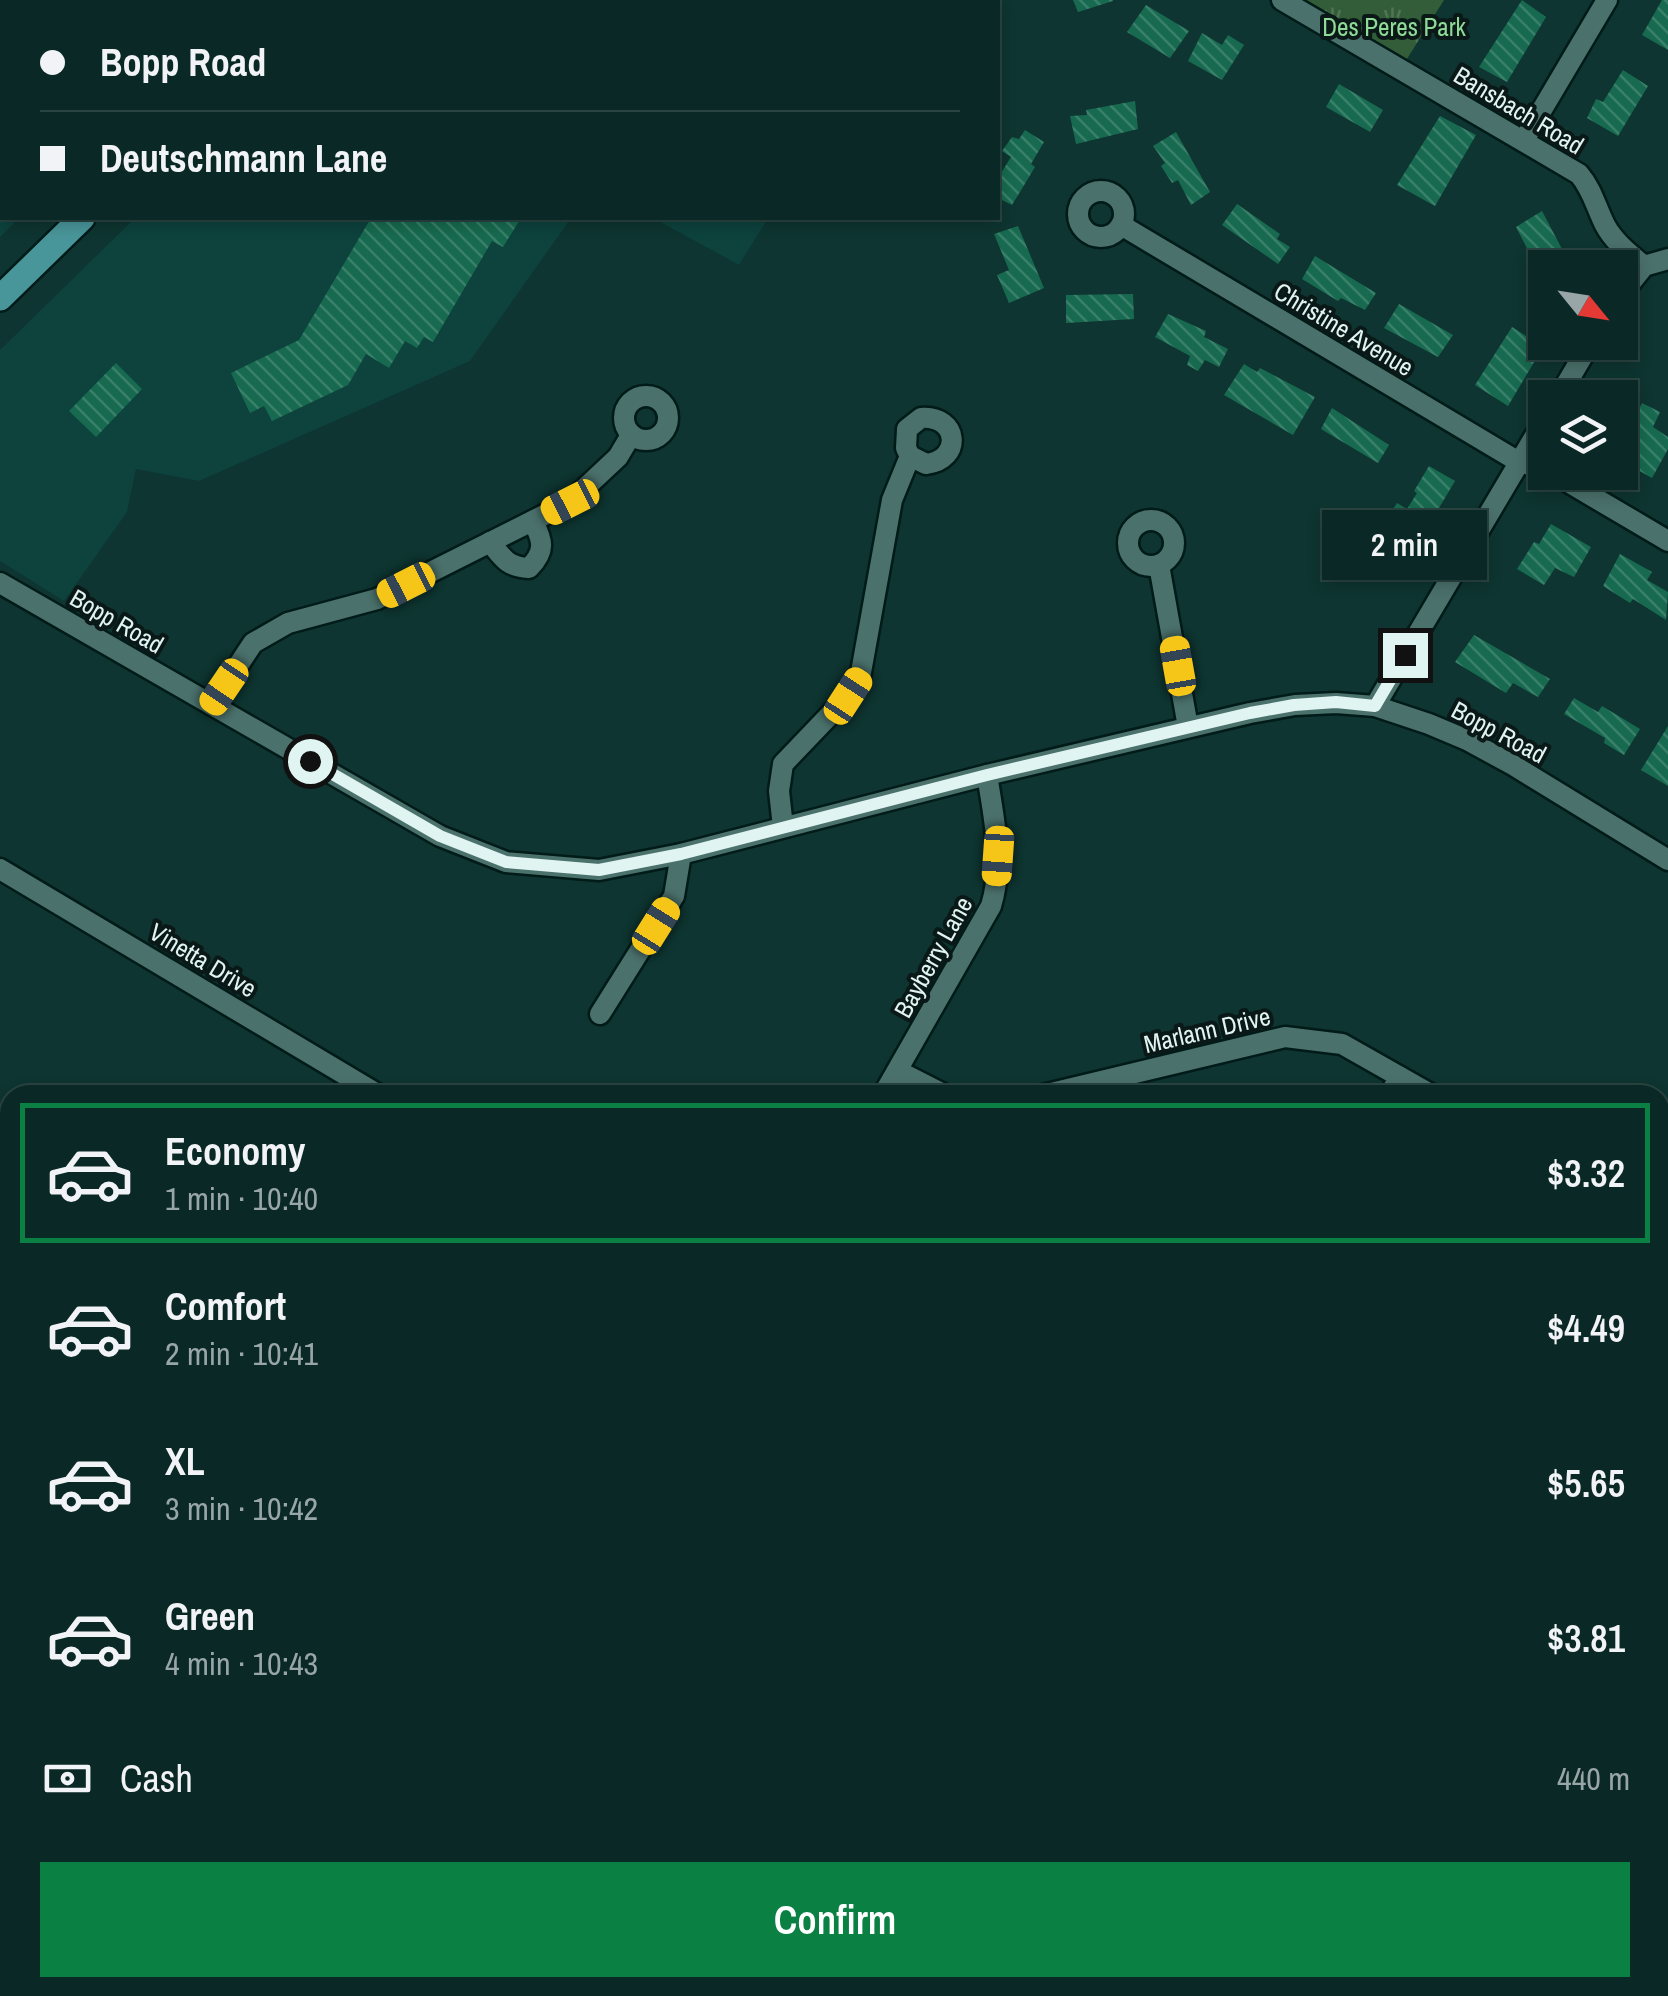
<!DOCTYPE html>
<html lang="en">
<head>
<meta charset="utf-8">
<style>
  :root { --surface:#0a2825; --page:#183432; --text:#f1f3f6; --muted:#99a6a7; --line:#2a4442; --accent:#0b8043 }
  body { margin:0; font-family:"Archivo Narrow",sans-serif; background:var(--page); color:var(--text); height:100vh; display:flex; flex-direction:column; font-size:38px; white-space:nowrap }
  * { box-sizing:border-box; margin:0 }
  p { font-size:32px; color:var(--muted) }
  .icon { flex:none; width:55px; height:55px; fill:none; stroke:currentColor; stroke-width:2; stroke-linecap:round; stroke-linejoin:round }
  .map { position:relative; flex:1; overflow:hidden }
  .side { position:absolute; left:0px; top:1085px; width:1670px; height:912px; display:flex; flex-direction:column; background:var(--surface); border-radius:30px 30px 0 0; box-shadow:0 5px 15px #0003,0 0 0 2px var(--line) }
  .side>* { flex:none }
  .banner { position:absolute; left:0px; top:0px; width:1000px; height:220px; box-shadow:0 5px 15px #0003,0 0 0 2px var(--line); display:grid; align-content:center; height:220px; padding:0 40px; background:var(--surface) }
  .needle { width:65px; rotate:120deg }
  .fabs { position:absolute; left:1528px; top:250px; display:grid; gap:20px }
  .fabs a { display:grid; place-items:center; width:110px; height:110px; border-radius:0px; background:var(--surface); box-shadow:0 5px 15px #0003,0 0 0 2px var(--line); font-size:50px }
  .end { position:absolute; width:45px; height:45px; margin:-22px; border:12px solid #e0f4f1; background:#111; box-shadow:0 0 0 5px #111 }
  .from { border-radius:50% }
  .bubble { position:absolute; height:70px; border-radius:0px; background:var(--surface); box-shadow:0 5px 15px #0003,0 0 0 2px var(--line); font-size:32px; font-weight:600; line-height:70px; text-align:center }
  .car { position:absolute; width:30px; height:60px; margin:-30px -15px; border-radius:12px; box-shadow:0 0 8px 2px #0007; background:linear-gradient(#f5c518 24%,#345 0 40%,#f5c518 0 76%,#345 0 86%,#f5c518 0) }
  .banner b { display:flex; align-items:center; gap:35px; height:95px; font-size:38px }
  .banner b+b { border-top:2px solid var(--line) }
  .banner i { width:25px; height:25px; background:var(--text) }
  ul { padding:18px 0 0; list-style:none }
  li { display:flex; align-items:center; gap:30px; height:140px; margin:0 20px 15px; padding:0 20px; border:5px solid transparent; border-radius:0px }
  li div { flex:1 }
  li b { display:block; font-size:38px }
  li em { font-style:normal; font-weight:600 }
  li.selected { border-color:var(--accent) }
  li>.icon { width:90px; height:90px; stroke-width:1.5 }
  .pay { display:flex; align-items:center; gap:25px; height:110px; padding:0 40px; font-size:38px }
  .pay p { margin-inline-start:auto }
  .action { display:flex; gap:20px; margin-top:auto; padding:20px 40px }
  .action a { flex:1; height:115px; border-radius:0px; background:var(--accent); color:#fff; font-size:40px; font-weight:600; line-height:115px; text-align:center }
  .map>svg:first-child { display:block }
  .built { fill:#0d423d }
  .park { fill:url(#park-tufts) }
  .lines { fill:none; stroke-linecap:round; stroke-linejoin:round }
  .stream { stroke:#086a84; stroke-width:5 }
  .building { fill:url(#building-back-hatch) }
  .minor-casing { stroke:#001b18; stroke-width:25 }
  .major-casing { stroke:#001b18; stroke-width:30 }
  .minor { stroke:#4b716c; stroke-width:20 }
  .major { stroke:#49969a; stroke-width:25 }
  .route { stroke:#e0f4f1; stroke-width:12 }
  .labels { text-anchor:middle; stroke-width:8; stroke-linejoin:round; paint-order:stroke }
  .park-label { font-size:25px; fill:#90da98; stroke:#0a1917 }
  .street-label { font-size:25px; fill:#e0f4f1; stroke:#0a1917 }
</style>
</head>
<body>
<div class="map">
<svg width="1668" height="1996" viewBox="0 0 1668 1996">
  <defs>
    <pattern id="park-tufts" width="24" height="20" patternUnits="userSpaceOnUse" patternTransform="scale(2.5)"><rect width="24" height="20" fill="#335c38"/><path d="M3 7l-1-3M5 7V3M7 7l1-3M15 17l-1-3M17 17v-4M19 17l1-3" fill="none" stroke="#507455"/></pattern>
    <pattern id="building-back-hatch" width="6" height="6" patternUnits="userSpaceOnUse" patternTransform="scale(2.5)"><rect width="6" height="6" fill="#176a4f"/><path d="M-1 5l2 2M0 0l6 6M5-1l2 2" fill="none" stroke="#388069"/></pattern>
  </defs>
  <rect width="100%" height="100%" fill="#0e3531"/>
  <g class="built">
    <polygon points="0,0 155,0 160,2 2,2 2,218 19,218 0,237"/>
    <polygon points="357,0 728,0 726,2 355,2"/>
    <polygon points="135,218 571,218 470,361 199,481 136,469 127,512 64,601 0,561 0,350"/>
    <polygon points="653,218 768,218 739,265"/>
  </g>
  <g class="park">
    <polygon points="1298,0 1444,0 1405,62"/>
    <polygon points="0,1154 10,1160 10,1313 0,1308"/>
  </g>
  <g class="lines">
    <polyline class="stream" points="1563,1988 1572,1996"/>
  </g>
  <g class="building">
    <polygon points="1073,0 1113,0 1113,1 1078,12"/>
    <polygon points="1522,0 1546,17 1507,82 1479,67"/>
    <polygon points="1662,0 1668,0 1668,50 1642,35"/>
    <polygon points="1146,5 1189,31 1170,58 1127,32"/>
    <polygon points="1202,33 1222,45 1228,35 1244,45 1222,80 1188,61"/>
    <polygon points="1623,70 1648,86 1618,136 1587,118 1596,99 1603,102"/>
    <polygon points="1339,84 1383,110 1370,132 1326,107"/>
    <polygon points="1135,101 1138,129 1076,144 1070,116 1087,115 1086,110"/>
    <polygon points="1440,116 1476,135 1435,206 1397,185"/>
    <polygon points="1025,130 1044,142 1031,164 1035,167 1012,205 998,198 998,178 1011,157 1002,151 1012,137 1019,139"/>
    <polygon points="1176,132 1210,192 1191,205 1178,180 1172,183 1161,166 1165,163 1153,146"/>
    <polygon points="1237,204 1280,234 1277,239 1290,247 1278,264 1222,225"/>
    <polygon points="1542,211 1572,268 1545,268 1545,283 1516,227"/>
    <polygon points="371,218 521,218 503,247 492,241 433,342 424,337 417,348 405,341 389,368 366,354 348,385 272,421 264,406 250,413 231,373 299,340"/>
    <polygon points="1018,226 1044,288 1009,303 997,275 1009,270 994,234"/>
    <polygon points="1315,256 1376,293 1365,310 1341,298 1338,301 1302,279"/>
    <polygon points="1133,294 1134,319 1066,323 1066,295"/>
    <polygon points="1399,304 1453,335 1438,357 1384,328"/>
    <polygon points="1168,314 1206,331 1204,337 1228,349 1219,367 1205,360 1198,371 1187,365 1190,356 1155,337"/>
    <polygon points="1512,327 1543,347 1508,406 1475,385"/>
    <polygon points="116,363 142,389 96,437 69,411"/>
    <polygon points="1244,364 1257,372 1260,368 1315,397 1293,435 1224,395"/>
    <polygon points="1620,400 1638,411 1642,403 1660,412 1653,427 1668,437 1668,449 1652,478 1620,460"/>
    <polygon points="1332,408 1389,445 1378,463 1321,429"/>
    <polygon points="1429,466 1455,481 1420,540 1396,527 1395,530 1383,525 1397,503 1407,509 1417,493 1414,491"/>
    <polygon points="1551,524 1591,547 1574,577 1555,568 1544,585 1517,569 1534,542 1539,544"/>
    <polygon points="1620,554 1652,572 1647,580 1668,592 1666,620 1633,599 1630,603 1603,586"/>
    <polygon points="1474,635 1550,679 1538,697 1513,683 1506,693 1455,662"/>
    <polygon points="1574,698 1598,712 1602,706 1640,729 1624,755 1604,743 1605,738 1564,714"/>
    <polygon points="1668,726 1668,786 1641,770"/>
  </g>
  <g class="lines">
    <defs>
      <g id="minor">
        <polyline points="216,0 221,2"/>
        <path d="M1282 0 1579 174C1592 189 1596 207 1605 225 1614 242 1630 254 1644 266"/>
        <polyline points="1524,140 1607,0"/>
        <circle cx="1101" cy="214" r="23"/>
        <polyline points="1121,225 1519,462 1545,469"/>
        <polyline points="1620,296 1644,266 1668,259"/>
        <circle cx="646" cy="418" r="22"/>
        <polyline points="1558,398 1591,342"/>
        <polyline points="1551,472 1668,541"/>
        <circle cx="1151" cy="543" r="23"/>
        <path d="M490 542C503 558 507 567 529 568 546 551 543 541 533 521"/>
        <polyline points="1159,565 1188,727"/>
        <polyline points="0,583 440,836 506,862 599,870 681,854 987,775 1250,713 1295,705 1336,703 1375,706 1429,724 1467,740 1513,765 1668,860"/>
        <polyline points="212,705 253,643 288,623 377,599 570,502 618,457 631,435"/>
        <polyline points="1375,706 1545,419"/>
        <path d="M783 827 779 791 783 764 848 696 860 678 892 500 910 456 906 448 907 429 921 418C959 415 963 460 926 464L910 456"/>
        <polyline points="0,869 379,1095"/>
        <polyline points="600,1014 674,896 681,854"/>
        <polyline points="898,1071 945,1095"/>
        <path d="M883 1095 991 906C1004 864 994 818 987 775"/>
        <polyline points="1043,1095 1285,1037 1342,1044 1432,1095"/>
        <polyline points="1389,1095 1400,1077"/>
        <polyline points="0,1143 10,1149"/>
        <polyline points="1660,1260 1668,1246"/>
        <polyline points="0,1501 10,1506"/>
        <polyline points="768,1988 785,1996"/>
        <polyline points="1294,1988 1318,1996"/>
        <polyline points="35,1996 40,1988"/>
        <polyline points="369,1996 374,1988"/>
        <polyline points="743,1996 752,1988"/>
        <polyline points="1097,1996 1099,1988"/>
      </g>
      <g id="major">
        <polyline points="195,0 196,2"/>
        <polyline points="303,2 305,0"/>
        <polyline points="0,298 82,218"/>
      </g>
    </defs>
    <use href="#minor" class="minor-casing"/>
    <use href="#major" class="major-casing"/>
    <use href="#minor" class="minor"/>
    <use href="#major" class="major"/>
  </g>
  <g class="lines">
    <polyline class="route" points="310,761 440,836 506,862 599,870 681,854 987,775 1250,713 1294,705 1336,702 1375,706 1405,655"/>
  </g>
  <g class="labels">
    <g class="park-label">
      <text x="1394" y="36">Des Peres Park</text>
    </g>
    <g class="street-label">
      <text transform="translate(1519 110) rotate(31)" y="9">Bansbach Road</text>
      <text transform="translate(1344 329) rotate(31)" y="9">Christine Avenue</text>
      <text transform="translate(117 621) rotate(30)" y="9">Bopp Road</text>
      <text transform="translate(1499 732) rotate(28)" y="9">Bopp Road</text>
      <text transform="translate(933 957) rotate(-61)" y="9">Bayberry Lane</text>
      <text transform="translate(203 960) rotate(31)" y="9">Vinetta Drive</text>
      <text transform="translate(1207 1030) rotate(-13)" y="9">Marlann Drive</text>
    </g>
  </g>
</svg>
<div class="fabs">
<a><svg class="needle" viewBox="-14 -14 28 28"><path d="M0-13l5 13h-10z" fill="#e53935"/><path d="M0 13l5-13h-10z" fill="#99a6a7"/></svg></a>
<a><svg class="icon" aria-label="layers" viewBox="0 0 24 24"><path d="M12 4l9 5-9 5-9-5zM3 14l9 5 9-5"/></svg></a>
</div>
<i class="end from" style="left:310px;top:761px"></i>
<i class="end" style="left:1405px;top:655px"></i>
<div class="bubble" style="left:1322px;top:510px;width:165px">2 min</div>
<i class="car" style="left:570px;top:502px;rotate:243deg"></i>
<i class="car" style="left:406px;top:585px;rotate:243deg"></i>
<i class="car" style="left:1178px;top:666px;rotate:350deg"></i>
<i class="car" style="left:224px;top:687px;rotate:214deg"></i>
<i class="car" style="left:848px;top:696px;rotate:33deg"></i>
<i class="car" style="left:998px;top:856px;rotate:184deg"></i>
<i class="car" style="left:656px;top:926px;rotate:32deg"></i>
<div class="banner">
<b><i class="from"></i>Bopp Road</b>
<b><i></i>Deutschmann Lane</b>
</div>
<section class="side">
<ul>
<li class="selected"><svg class="icon" aria-label="car" viewBox="0 0 24 24"><path d="M5 17H2v-5l4-1 3-4h7l3 4 3 1v5h-3M9 17h6M6 11h13"/><circle cx="7" cy="17" r="2"/><circle cx="17" cy="17" r="2"/></svg><div><b>Economy</b><p>1 min · 10:40</p></div><em>$3.32</em></li>
<li><svg class="icon" aria-label="car" viewBox="0 0 24 24"><path d="M5 17H2v-5l4-1 3-4h7l3 4 3 1v5h-3M9 17h6M6 11h13"/><circle cx="7" cy="17" r="2"/><circle cx="17" cy="17" r="2"/></svg><div><b>Comfort</b><p>2 min · 10:41</p></div><em>$4.49</em></li>
<li><svg class="icon" aria-label="car" viewBox="0 0 24 24"><path d="M5 17H2v-5l4-1 3-4h7l3 4 3 1v5h-3M9 17h6M6 11h13"/><circle cx="7" cy="17" r="2"/><circle cx="17" cy="17" r="2"/></svg><div><b>XL</b><p>3 min · 10:42</p></div><em>$5.65</em></li>
<li><svg class="icon" aria-label="car" viewBox="0 0 24 24"><path d="M5 17H2v-5l4-1 3-4h7l3 4 3 1v5h-3M9 17h6M6 11h13"/><circle cx="7" cy="17" r="2"/><circle cx="17" cy="17" r="2"/></svg><div><b>Green</b><p>4 min · 10:43</p></div><em>$3.81</em></li>
</ul>
<div class="pay"><svg class="icon" aria-label="cash" viewBox="0 0 24 24"><path d="M3 7h18v10H3z"/><circle cx="12" cy="12" r="2"/></svg>Cash<p>440 m</p></div>
<div class="action"><a>Confirm</a></div>
</section>
</div>
</body>
</html>
